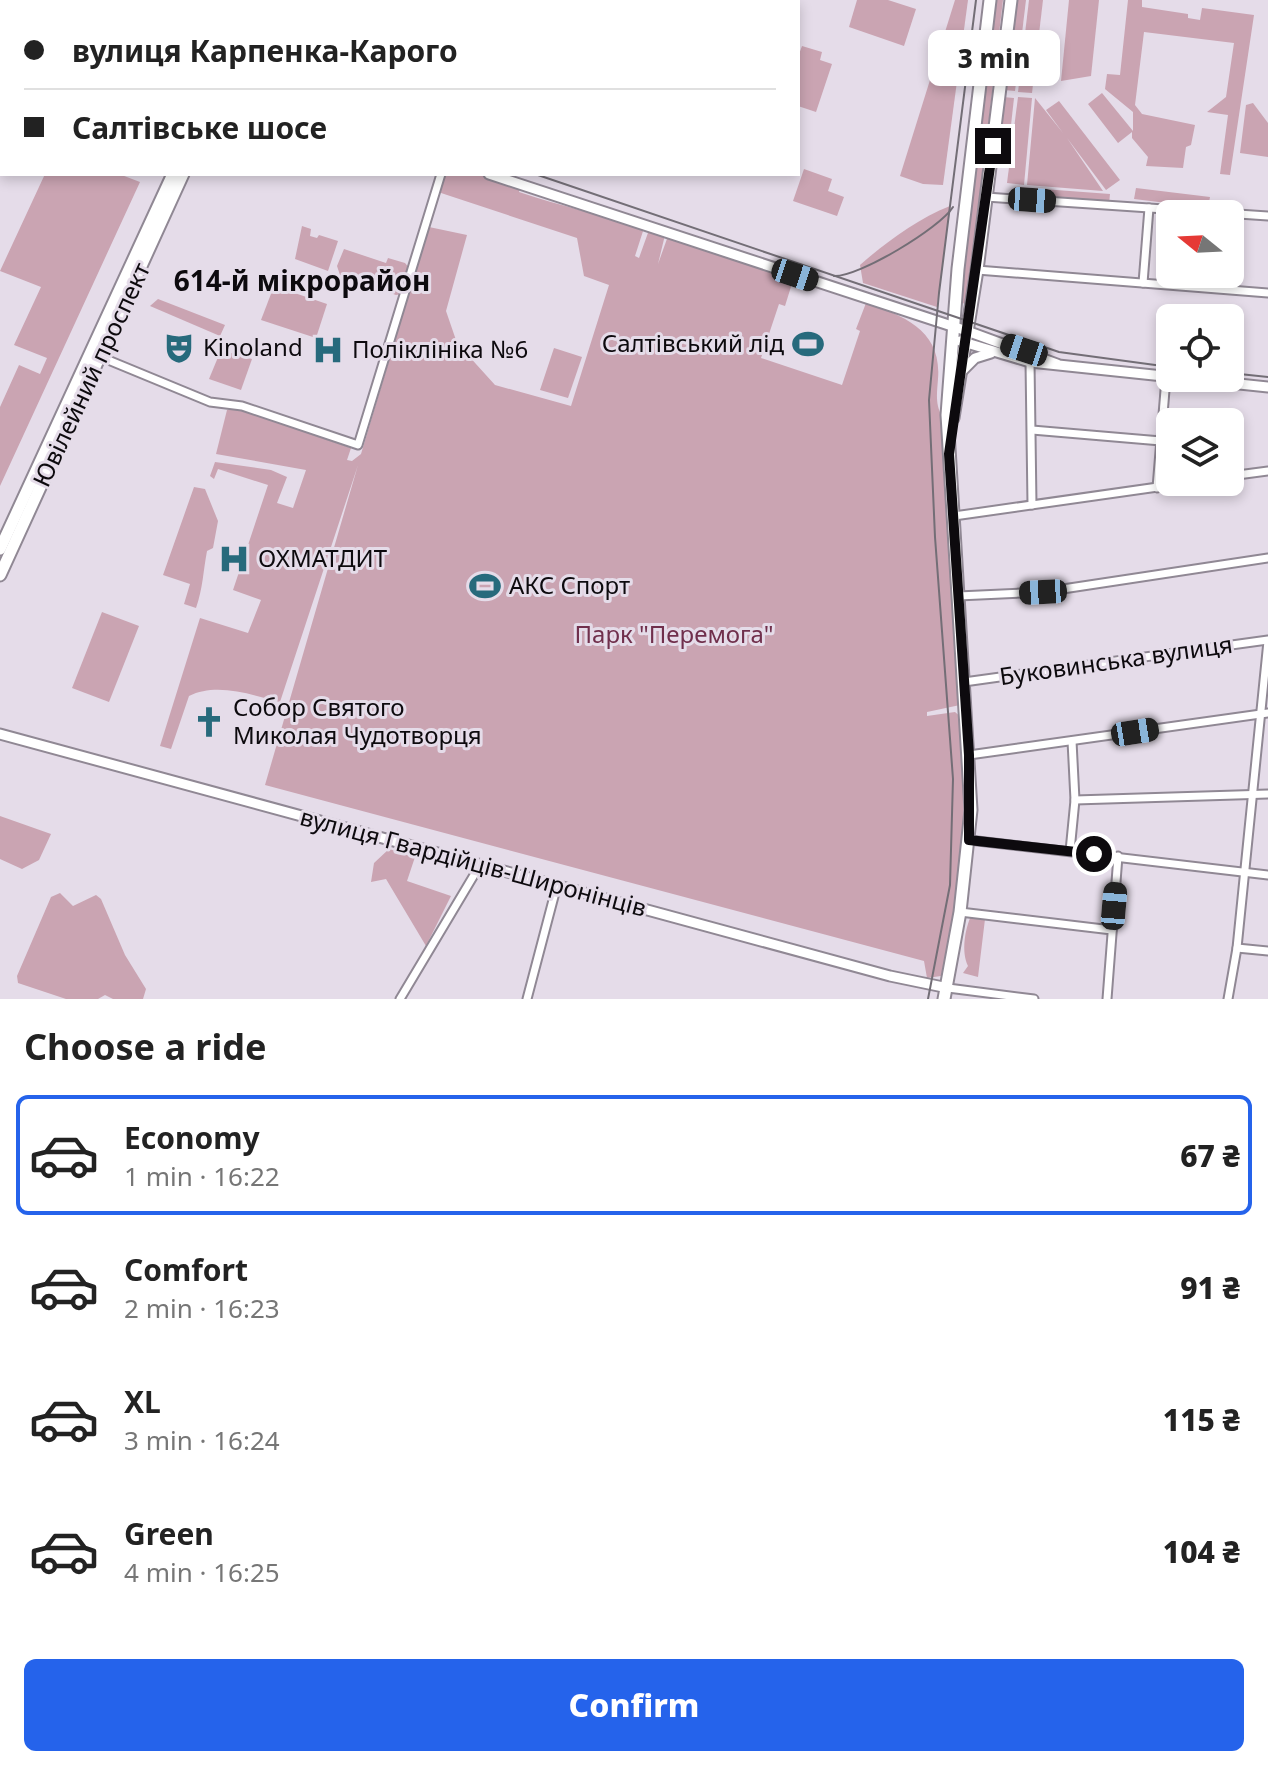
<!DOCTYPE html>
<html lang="en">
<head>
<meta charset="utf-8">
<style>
  :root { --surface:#fff; --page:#f6f6f6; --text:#222; --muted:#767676; --line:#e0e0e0; --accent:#2563eb }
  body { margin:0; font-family:"Noto Sans",sans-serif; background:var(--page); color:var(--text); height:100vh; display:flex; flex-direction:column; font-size:30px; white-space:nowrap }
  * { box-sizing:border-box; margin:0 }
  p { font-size:26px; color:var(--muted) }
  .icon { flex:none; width:44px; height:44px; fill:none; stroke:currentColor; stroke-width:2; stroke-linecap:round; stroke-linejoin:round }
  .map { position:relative; height:999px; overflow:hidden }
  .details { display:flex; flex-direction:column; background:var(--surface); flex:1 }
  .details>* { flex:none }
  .top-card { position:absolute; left:0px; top:0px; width:800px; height:176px; box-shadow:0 4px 12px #0003; display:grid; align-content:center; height:176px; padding:0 24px; background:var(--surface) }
  .needle { width:52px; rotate:288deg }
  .buttons { position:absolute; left:1156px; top:200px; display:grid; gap:16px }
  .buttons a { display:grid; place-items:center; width:88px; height:88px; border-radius:12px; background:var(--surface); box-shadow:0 4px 12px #0003; font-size:40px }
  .end { position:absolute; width:36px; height:36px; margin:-18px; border:10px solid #0d0a0e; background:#fff; box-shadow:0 0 0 4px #fff }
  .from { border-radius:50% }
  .bubble { position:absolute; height:56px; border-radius:12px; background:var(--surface); box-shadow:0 4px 12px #0003; font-size:26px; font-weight:800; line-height:56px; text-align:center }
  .car { position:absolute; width:24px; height:48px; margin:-24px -12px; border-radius:10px; box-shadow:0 0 6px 2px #0007; background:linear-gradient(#222 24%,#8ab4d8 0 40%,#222 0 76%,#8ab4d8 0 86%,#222 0) }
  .top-card b { display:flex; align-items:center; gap:28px; height:76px; font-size:30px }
  .top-card b+b { border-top:2px solid var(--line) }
  .top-card i { width:20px; height:20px; background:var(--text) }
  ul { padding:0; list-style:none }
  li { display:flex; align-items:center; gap:24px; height:120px; margin:0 16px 12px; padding:0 8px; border:4px solid transparent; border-radius:12px }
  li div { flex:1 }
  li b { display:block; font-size:30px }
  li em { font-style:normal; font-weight:800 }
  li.selected { border-color:var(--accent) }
  li>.icon { width:72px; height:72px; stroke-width:1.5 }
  h2 { padding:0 24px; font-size:36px; line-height:96px }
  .cta { display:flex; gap:16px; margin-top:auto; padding:16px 24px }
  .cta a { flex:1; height:92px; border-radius:12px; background:var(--accent); color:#fff; font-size:32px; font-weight:800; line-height:92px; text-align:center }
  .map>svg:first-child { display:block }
  .green { fill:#caa4b2 }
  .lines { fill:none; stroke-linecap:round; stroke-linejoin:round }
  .minor-casing { stroke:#908894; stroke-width:11 }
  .secondary-casing { stroke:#908894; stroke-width:13 }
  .primary-casing { stroke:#908894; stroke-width:15 }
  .minor { stroke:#fff; stroke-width:7 }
  .secondary { stroke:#fff; stroke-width:9 }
  .primary { stroke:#fff; stroke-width:11 }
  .tram { stroke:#736e76; stroke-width:2 }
  .route { stroke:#0d0a0e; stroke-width:10 }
  .labels { text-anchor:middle; stroke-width:6; stroke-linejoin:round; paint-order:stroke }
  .poi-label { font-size:24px; fill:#0d0a0e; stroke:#e5dce9; text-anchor:start }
  .street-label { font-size:24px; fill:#0d0a0e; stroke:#e5dce9 }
  .park-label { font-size:24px; fill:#702f4c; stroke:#e5dce9 }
  .quarter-label { font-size:28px; font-weight:bold; fill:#0d0a0e; stroke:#e5dce9 }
</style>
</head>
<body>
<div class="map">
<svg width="1268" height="999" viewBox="0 0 1268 999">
  <rect width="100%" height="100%" fill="#e5dce9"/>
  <g class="green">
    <polygon points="857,0 888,0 916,9 904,46 849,27"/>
    <polygon points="955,0 968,0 943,185 923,184 900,176"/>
    <polygon points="996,0 1003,0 967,304 961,303"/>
    <polygon points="1015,0 1026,0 1015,91 1004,90"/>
    <polygon points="1029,0 1043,0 1032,93 1018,92"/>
    <polygon points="1069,0 1099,0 1091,76 1061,81"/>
    <polygon points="1128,0 1142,0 1142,7 1188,14 1188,18 1200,20 1202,8 1254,15 1230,175 1220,174 1228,115 1207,112 1226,97 1234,43 1144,32 1135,105 1142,114 1195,125 1191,145 1186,147 1183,168 1146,166 1148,157 1132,138 1132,132 1118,143 1088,104 1102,93 1133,131 1133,112 1105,89 1107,74 1120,75"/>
    <polygon points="802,46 822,52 820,60 832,64 816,112 798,106 798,57"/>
    <polygon points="1003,97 1014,98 1007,161 996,161"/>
    <polygon points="1018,97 1032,98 1024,185 1007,183"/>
    <polygon points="1035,98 1063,133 1046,110 1059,101 1120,180 1106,190 1067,138 1103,191 1027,185"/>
    <polygon points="1253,103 1268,123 1268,157 1240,153 1246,105"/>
    <polygon points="804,169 832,179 828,191 844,197 837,216 793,201"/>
    <polygon points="45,174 119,174 140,182 0,486 0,407 19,365 40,374 47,358 14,345 41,287 0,271"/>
    <path d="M444 174H479L520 187 519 192C560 206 602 215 644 228L635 256 639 258 649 230 665 235 658 264 668 236 794 277 785 306 779 304 761 358 842 385 860 331 856 329 866 303C905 316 942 331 938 379 937 393 935 404 942 416L960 705 927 712V716L955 712 962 718 964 816 954 917 941 976 927 978 924 961 265 785 358 465 280 702C252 695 217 682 189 696L171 749 160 746 200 618 248 633 261 600 233 590 268 485 218 469 214 479 210 476 215 462 271 470 287 477 277 503 293 508 306 470 216 454 227 410 235 408 351 448 347 460 352 461 361 454 429 227 467 235 446 311 457 343 495 385 571 406 609 285 584 276 577 238 438 192Z"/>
    <polygon points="1016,187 1110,194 1109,204 1015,198"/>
    <polygon points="1136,188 1210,197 1208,208 1134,199"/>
    <path d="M950 206 937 307 863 283 860 265C885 243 917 219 950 206Z"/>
    <polygon points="302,226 311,229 310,236 317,238 319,235 338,241 328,271 295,259"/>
    <polygon points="344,249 386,263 388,258 405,263 410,269 402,294 396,295 340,275 337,266"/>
    <polygon points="274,286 327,304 316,338 261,320"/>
    <polygon points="158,299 225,325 220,336 150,306"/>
    <polygon points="554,348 582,357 568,398 540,390"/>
    <polygon points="221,350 252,359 241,390 209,379"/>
    <path d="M194 487 205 489 218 521 213 548 207 551C203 572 203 588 196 608L184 604 190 584 163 575Z"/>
    <polygon points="102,612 139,626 109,702 72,688"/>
    <polygon points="0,816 51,834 39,860 22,869 0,859"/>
    <polygon points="389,849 415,857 407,881 451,896 426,946 386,879 371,882 374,863"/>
    <polygon points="60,893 73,906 96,895 101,899 125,955 146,989 143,999 113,999 105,995 98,999 66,999 18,983 17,976 51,897"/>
    <path d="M971 916 985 919 978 977 963 973 968 966C961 952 965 929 971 916Z"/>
  </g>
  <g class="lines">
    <defs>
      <g id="minor">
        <polyline points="986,197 1268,216"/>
        <polyline points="977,270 1268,293"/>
        <polyline points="1143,283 1149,208"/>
        <polyline points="96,355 210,402 242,406 358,445 441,174"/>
        <polyline points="1030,362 1032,505"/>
        <polyline points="1032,430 1161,441"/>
        <polyline points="1230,476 1268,471"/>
        <polyline points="1157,488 1166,378"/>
        <polyline points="954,516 1193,482"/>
        <polyline points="958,596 1043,592 1268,558"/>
        <polyline points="964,682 1268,640"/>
        <polyline points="969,755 1268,713"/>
        <polyline points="1075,800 1268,794"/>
        <polyline points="969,840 1268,875"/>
        <polyline points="1070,851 1075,800 1072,741"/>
        <polyline points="960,912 1112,930"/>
        <polyline points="1237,948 1268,951"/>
        <polyline points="948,988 1034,999"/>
        <polyline points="400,999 480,865"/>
        <polyline points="527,999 557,885"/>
        <polyline points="1107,999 1118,856"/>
        <polyline points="1228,999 1237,948 1268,641"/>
      </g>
      <g id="secondary">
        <polyline points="0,12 2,13"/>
        <polyline points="489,174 967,331 1057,364"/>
        <polyline points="960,341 1030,362 1268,387"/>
        <polyline points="961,372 975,358 991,353"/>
        <polyline points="0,734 890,976 948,988"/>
      </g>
      <g id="primary">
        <polyline points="239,2 240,0"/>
        <polyline points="248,2 248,0"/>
        <polyline points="953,418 977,270 1011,0"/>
        <polyline points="0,549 173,174"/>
        <polyline points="0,575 183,174"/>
        <polyline points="944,999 960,912 971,810 947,415 958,269 990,0"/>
      </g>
    </defs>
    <use href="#minor" class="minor-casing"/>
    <use href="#secondary" class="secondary-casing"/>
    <use href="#primary" class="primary-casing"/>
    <use href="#minor" class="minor"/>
    <use href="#secondary" class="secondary"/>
    <use href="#primary" class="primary"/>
    <g class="tram">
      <polyline points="11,0 17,2"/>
      <polyline points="535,174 1059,352 1170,367"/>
      <path d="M834 276C859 277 940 228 953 207"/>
      <polyline points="1230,373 1268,377"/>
      <polyline points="928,999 950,885 953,779 935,537 929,400 939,293 976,0"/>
    </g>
  </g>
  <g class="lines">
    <polyline class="route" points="993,146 949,454 969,755 969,840 1094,854"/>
  </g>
  <defs>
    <symbol id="stadium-bare" viewBox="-9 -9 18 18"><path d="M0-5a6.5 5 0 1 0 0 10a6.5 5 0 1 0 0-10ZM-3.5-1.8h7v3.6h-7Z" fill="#276a7c" stroke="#e5dce9" stroke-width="2.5" paint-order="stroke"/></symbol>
    <symbol id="theatre-bare" viewBox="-9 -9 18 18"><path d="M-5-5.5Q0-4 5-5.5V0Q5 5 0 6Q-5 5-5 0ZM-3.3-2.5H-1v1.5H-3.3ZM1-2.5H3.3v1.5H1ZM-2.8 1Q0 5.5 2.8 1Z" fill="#276a7c" stroke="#e5dce9" stroke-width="2.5" paint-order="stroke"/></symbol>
    <symbol id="hospital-bare" viewBox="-9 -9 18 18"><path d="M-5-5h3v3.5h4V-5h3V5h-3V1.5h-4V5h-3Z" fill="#276a7c" stroke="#e5dce9" stroke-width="2.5" paint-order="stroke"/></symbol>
    <symbol id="church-bare" viewBox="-9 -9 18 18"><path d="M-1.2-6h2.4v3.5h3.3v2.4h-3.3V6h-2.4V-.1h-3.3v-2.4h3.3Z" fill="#276a7c" stroke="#e5dce9" stroke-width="2.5" paint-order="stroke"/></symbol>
  </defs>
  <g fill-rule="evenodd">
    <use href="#stadium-bare" x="786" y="322" width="44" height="44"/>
    <use href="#theatre-bare" x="157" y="326" width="44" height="44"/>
    <use href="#hospital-bare" x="306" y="328" width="44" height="44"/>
    <use href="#hospital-bare" x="212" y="537" width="44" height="44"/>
    <use href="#stadium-bare" x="463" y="564" width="44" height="44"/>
    <use href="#church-bare" x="187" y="700" width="44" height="44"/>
  </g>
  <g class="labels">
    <g class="poi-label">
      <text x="784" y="352" text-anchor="end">Салтівський лід</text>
      <text x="203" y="356">Kinoland</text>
      <text x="352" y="358">Поліклініка №6</text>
      <text x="258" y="567">ОХМАТДИТ</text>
      <text x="509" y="594">АКС Спорт</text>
      <text x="233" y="716">Собор Святого<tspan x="233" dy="28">Миколая Чудотворця</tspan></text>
    </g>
    <g class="street-label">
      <text transform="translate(92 375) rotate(-65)" y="8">Ювілейний проспект</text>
      <text transform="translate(1116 661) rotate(-8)" y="8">Буковинська вулиця</text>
      <text transform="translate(473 863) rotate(15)" y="8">вулиця Гвардійців-Широнінців</text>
    </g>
    <g class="park-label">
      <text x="674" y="643">Парк "Перемога"</text>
    </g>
    <g class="quarter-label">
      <text x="302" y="291">614-й мікрорайон</text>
    </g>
  </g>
</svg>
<div class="buttons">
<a><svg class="needle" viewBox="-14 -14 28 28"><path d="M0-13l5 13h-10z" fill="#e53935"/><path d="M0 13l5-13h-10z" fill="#767676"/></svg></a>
<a><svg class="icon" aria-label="locate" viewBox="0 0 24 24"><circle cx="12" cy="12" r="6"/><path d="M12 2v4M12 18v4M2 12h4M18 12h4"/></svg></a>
<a><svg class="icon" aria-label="layers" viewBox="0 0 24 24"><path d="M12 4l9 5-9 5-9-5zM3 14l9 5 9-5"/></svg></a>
</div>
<i class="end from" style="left:1094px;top:854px"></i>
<i class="end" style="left:993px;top:146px"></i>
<div class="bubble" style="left:928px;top:30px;width:132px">3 min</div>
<i class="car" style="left:1032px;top:200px;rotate:94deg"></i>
<i class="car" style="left:795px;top:275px;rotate:108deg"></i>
<i class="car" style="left:1024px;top:350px;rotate:288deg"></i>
<i class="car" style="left:1043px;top:592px;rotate:267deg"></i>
<i class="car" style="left:1135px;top:732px;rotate:81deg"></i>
<i class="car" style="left:1114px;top:906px;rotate:5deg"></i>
<div class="top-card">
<b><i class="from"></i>вулиця Карпенка-Карого</b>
<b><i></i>Салтівське шосе</b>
</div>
</div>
<section class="details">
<h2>Choose a ride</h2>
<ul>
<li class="selected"><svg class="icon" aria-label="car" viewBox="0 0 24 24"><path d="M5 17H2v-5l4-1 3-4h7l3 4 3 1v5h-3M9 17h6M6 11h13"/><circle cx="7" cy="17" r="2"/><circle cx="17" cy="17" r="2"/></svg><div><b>Economy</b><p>1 min · 16:22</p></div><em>67 ₴</em></li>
<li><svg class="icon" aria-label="car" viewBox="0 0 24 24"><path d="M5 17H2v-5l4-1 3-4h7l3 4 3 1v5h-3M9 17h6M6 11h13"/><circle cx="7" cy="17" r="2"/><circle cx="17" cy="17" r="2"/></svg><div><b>Comfort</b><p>2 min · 16:23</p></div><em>91 ₴</em></li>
<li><svg class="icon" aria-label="car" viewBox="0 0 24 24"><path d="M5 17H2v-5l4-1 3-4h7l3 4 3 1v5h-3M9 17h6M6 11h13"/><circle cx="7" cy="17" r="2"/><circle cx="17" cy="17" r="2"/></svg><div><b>XL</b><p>3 min · 16:24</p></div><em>115 ₴</em></li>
<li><svg class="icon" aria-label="car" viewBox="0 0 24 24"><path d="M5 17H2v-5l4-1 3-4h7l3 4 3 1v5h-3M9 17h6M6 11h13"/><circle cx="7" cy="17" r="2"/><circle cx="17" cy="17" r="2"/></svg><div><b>Green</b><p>4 min · 16:25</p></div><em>104 ₴</em></li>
</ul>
<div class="cta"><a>Confirm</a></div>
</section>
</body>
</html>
